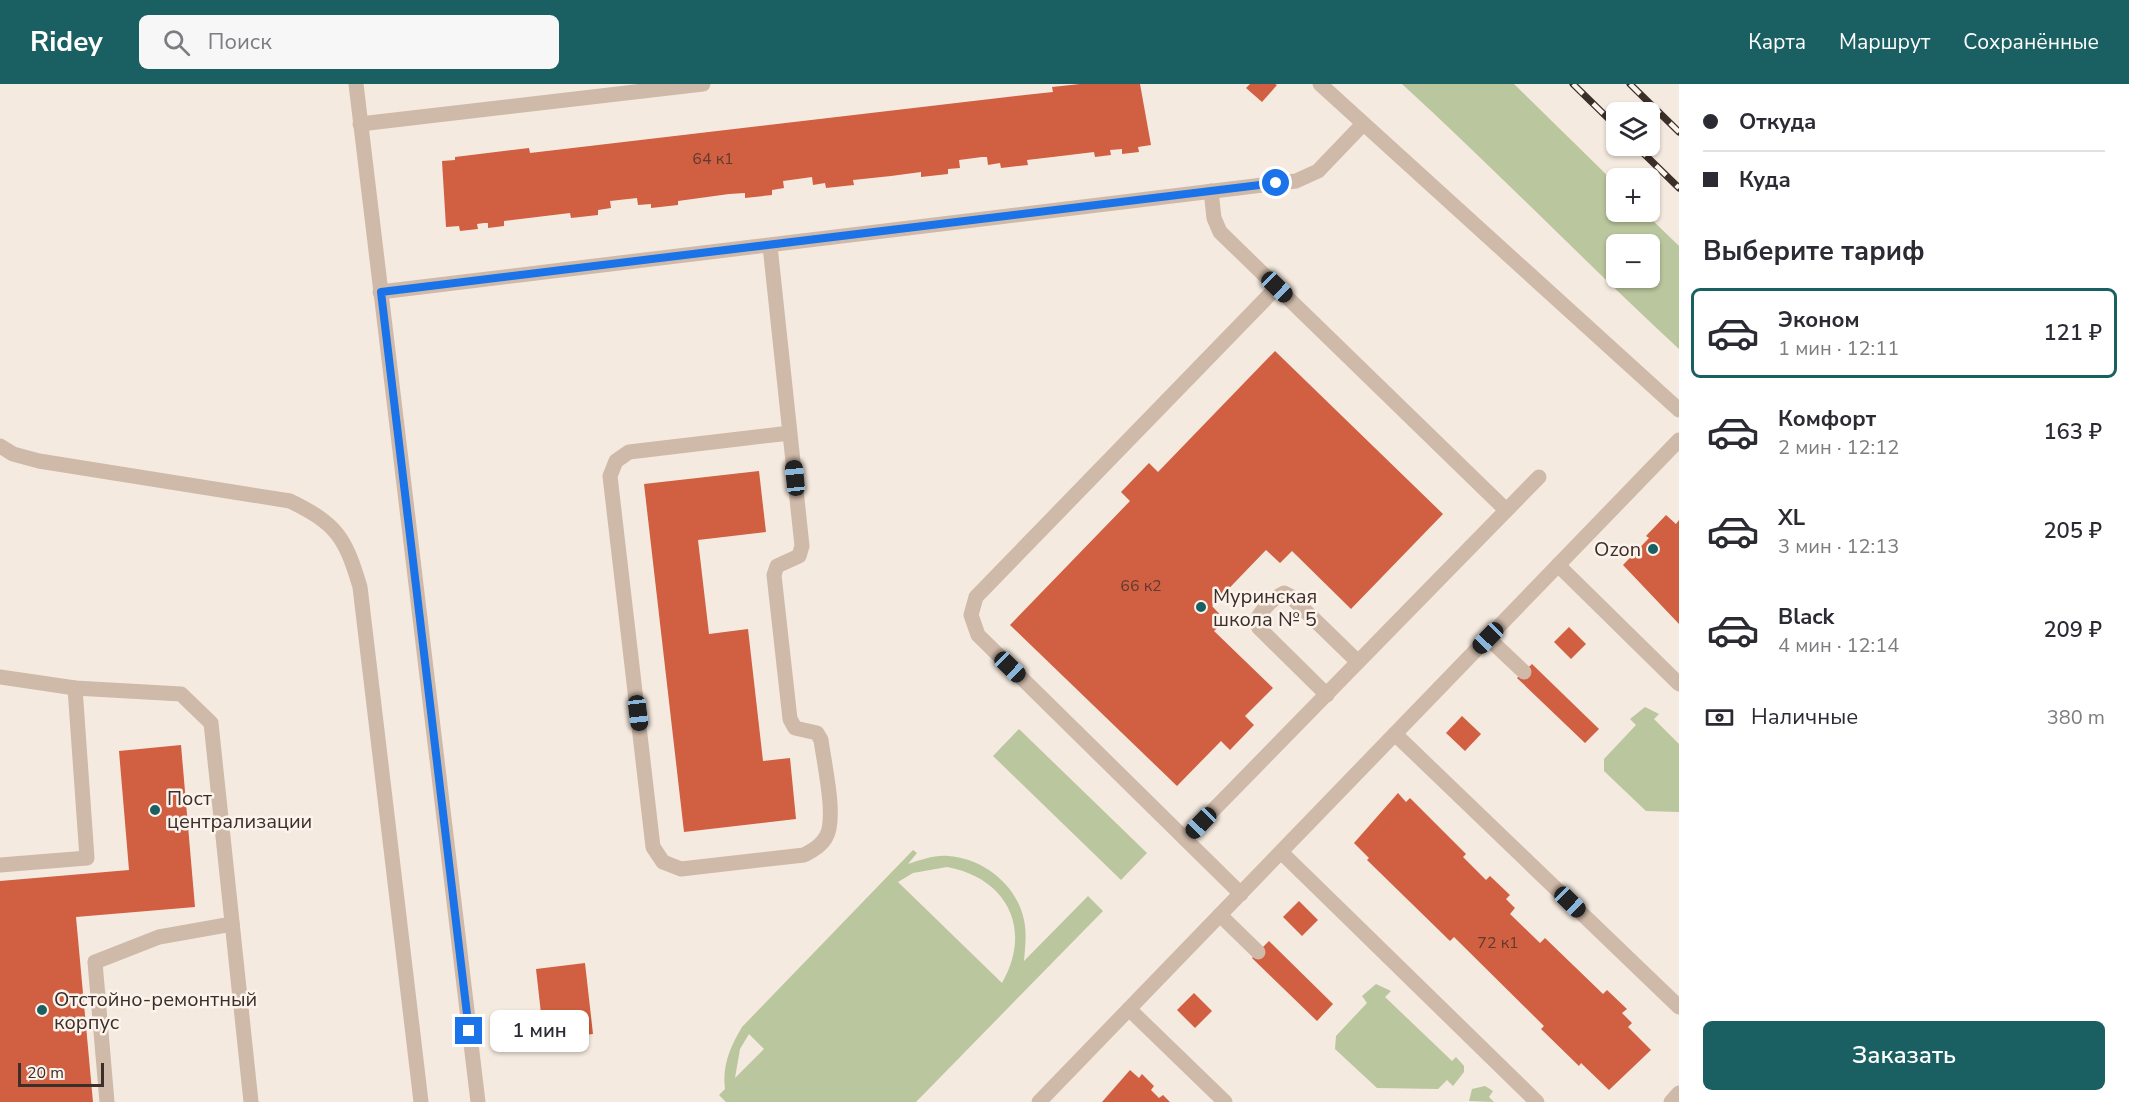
<!DOCTYPE html>
<html lang="ru">
<head>
<meta charset="utf-8">
<style>
  :root { --surface:#fff; --page:#f7f7f7; --text:#2b2b33; --muted:#7c7c81; --line:#e1e1e2; --accent:#1a5f62 }
  body { margin:0; font-family:"Nunito Sans",sans-serif; background:var(--page); color:var(--text); height:100vh; display:flex; flex-direction:column; font-size:22px; white-space:nowrap }
  * { box-sizing:border-box; margin:0 }
  p { font-size:20px; color:var(--muted) }
  .icon { flex:none; width:33px; height:33px; fill:none; stroke:currentColor; stroke-width:2; stroke-linecap:round; stroke-linejoin:round }
  .map { position:relative; flex:1; overflow:hidden }
  .drawer { display:flex; flex-direction:column; background:var(--surface); width:450px }
  .drawer>* { flex:none }
  .hud { display:grid; align-content:center; height:132px; padding:0 24px; background:var(--surface) }
  .controls { position:absolute; left:1606px; top:18px; display:grid; gap:12px }
  .controls a { display:grid; place-items:center; width:54px; height:54px; border-radius:9px; background:var(--surface); box-shadow:0 2px 4px #0004; font-size:30px }
  .scale { position:absolute; left:18px; bottom:15px; width:86px; box-sizing:border-box; padding-left:6px; border:3px solid #3c2e29; border-top:0; font-size:16px; line-height:21px; white-space:nowrap; color:#3c2e29; -webkit-text-stroke:4px #fcf4ec; paint-order:stroke }
  .end { position:absolute; width:27px; height:27px; margin:-14px; border:8px solid #1a73e8; background:#fff; box-shadow:0 0 0 3px #fff }
  .from { border-radius:50% }
  .bubble { position:absolute; height:42px; border-radius:9px; background:var(--surface); box-shadow:0 2px 4px #0004; font-size:20px; font-weight:600; line-height:42px; text-align:center }
  .car { position:absolute; width:18px; height:36px; margin:-18px -9px; border-radius:8px; box-shadow:0 0 4px 2px #0007; background:linear-gradient(#222 24%,#8ab4d8 0 40%,#222 0 76%,#8ab4d8 0 86%,#222 0) }
  .hud b { display:flex; align-items:center; gap:21px; height:57px; font-size:22px }
  .hud b+b { border-top:2px solid var(--line) }
  .hud i { width:15px; height:15px; background:var(--text) }
  ul { padding:0; list-style:none }
  li { display:flex; align-items:center; gap:18px; height:90px; margin:0 12px 9px; padding:0 12px; border:3px solid transparent; border-radius:9px }
  li div { flex:1 }
  li b { display:block; font-size:22px }
  li em { font-style:normal; font-weight:600 }
  li.active { border-color:var(--accent) }
  li>.icon { width:54px; height:54px; stroke-width:1.5 }
  h2 { padding:0 24px; font-size:27px; line-height:72px }
  .pay { display:flex; align-items:center; gap:15px; height:66px; padding:0 24px; font-size:22px }
  .pay p { margin-inline-start:auto }
  .action { display:flex; gap:12px; margin-top:auto; padding:12px 24px }
  .action a { flex:1; height:69px; border-radius:9px; background:var(--accent); color:#fff; font-size:24px; font-weight:600; line-height:69px; text-align:center }
  header { display:flex; align-items:center; gap:36px; box-sizing:border-box; height:84px; padding:0 30px; background:var(--accent); color:#fff }
  header strong { font-size:28px }
  nav { display:flex; gap:33px; margin-inline-start:auto; font-size:21px }
  .search { width:420px; height:54px; background:var(--page); display:flex; align-items:center; gap:15px; box-sizing:border-box; padding:0 21px; border-radius:9px; color:var(--muted); font-size:22px }
  main { display:flex; flex:1; min-height:0 }
  .map>svg:first-child { display:block }
  .green { fill:#bac69d; fill-rule:evenodd }
  .building { fill:#d15f41 }
  .lines { fill:none; stroke-linecap:round; stroke-linejoin:round }
  .service { stroke:#cfb9a9; stroke-width:15 }
  .rail-casing { stroke:#3c2e29; stroke-width:7 }
  .rail { stroke:#fcf4ec; stroke-width:4.5; stroke-dasharray:14; stroke-linecap:butt }
  .route { stroke:#1a73e8; stroke-width:8 }
  .poi-dot { fill:#1a5f62; stroke:#fcf4ec; stroke-width:2 }
  .labels { text-anchor:middle; stroke-width:5; stroke-linejoin:round; paint-order:stroke }
  .number-label { font-size:16px; fill:#613a2f }
  .poi-label { font-size:20px; fill:#3c2e29; stroke:#fcf4ec; text-anchor:start }
</style>
</head>
<body>
<header>
<strong>Ridey</strong>
<div class="search"><svg class="icon" aria-label="search" viewBox="0 0 24 24"><circle cx="10" cy="10" r="6"/><path d="M15 15l6 6"/></svg>Поиск</div>
<nav><a>Карта</a><a>Маршрут</a><a>Сохранённые</a></nav>
</header>
<main>
<div class="map">
<svg width="1679" height="1018" viewBox="0 0 1679 1018">
  <rect width="100%" height="100%" fill="#f5eadf"/>
  <g class="green">
    <path d="M1402 0H1514L1617 101V128H1644L1679 162V265C1585 178 1496 86 1402 0ZM1617 160H1650V194H1617Z"/>
    <polygon points="1645,623 1659,630 1654,635 1679,660 1679,728 1646,727 1604,687 1604,675 1636,641 1630,635"/>
    <polygon points="1019,645 1147,769 1121,796 993,672"/>
    <path d="M913 766 917 769 908 780C921 776 934 771 948 772 983 774 1017 801 1024 836 1027 850 1025 864 1024 877L1088 812 1103 827 916 1018H726L719 1011 725 1005C722 982 730 963 742 943ZM947 783C1007 794 1033 845 1002 899L898 798 913 789ZM749 950 764 965 735 994 740 965Z"/>
    <polygon points="1376,900 1391,907 1385,913 1452,977 1456,973 1464,982 1464,988 1453,1002 1447,996 1438,1005 1377,1004 1335,965 1336,952 1367,919 1362,912"/>
    <polygon points="1485,1002 1493,1007 1489,1013 1494,1018 1469,1017 1472,1005"/>
  </g>
  <g class="building">
    <polygon points="1080,0 1140,0 1151,61 1138,63 1139,68 1122,70 1122,65 1110,66 1111,71 1095,73 1094,68 1061,72 1027,76 1028,81 1001,84 1000,79 988,81 987,73 982,73 959,76 960,84 948,85 948,90 921,93 921,88 891,92 853,96 854,101 826,104 825,99 813,101 812,93 783,97 784,104 772,106 772,111 745,114 745,109 729,110 678,117 678,121 651,124 651,120 638,121 637,114 610,117 611,124 598,126 598,131 571,134 570,129 504,137 504,142 488,144 488,139 484,139 477,140 478,145 460,147 459,142 446,143 442,77 455,76 455,73 529,64 530,69 1034,10 1053,8 1052,3"/>
    <polygon points="1250,0 1275,0 1277,1 1262,18 1246,4"/>
    <polygon points="1275,267 1443,430 1351,525 1292,467 1280,479 1266,466 1212,522 1225,536 1214,547 1273,604 1245,632 1254,641 1230,666 1221,657 1177,702 1010,541 1130,417 1121,408 1149,379 1158,388"/>
    <polygon points="759,387 766,448 698,456 709,550 748,545 763,677 790,674 796,735 684,748 644,400"/>
    <polygon points="1666,431 1676,440 1679,436 1679,540 1623,481 1649,454 1646,452"/>
    <polygon points="1569,543 1586,560 1571,575 1554,558"/>
    <polygon points="1532,580 1599,645 1585,659 1517,594"/>
    <polygon points="1462,632 1481,650 1465,667 1446,649"/>
    <polygon points="181,661 195,823 76,833 93,1018 0,1018 0,797 129,786 119,667"/>
    <polygon points="1398,709 1406,718 1410,714 1466,770 1463,773 1486,796 1490,792 1510,811 1506,815 1515,824 1510,830 1540,859 1545,854 1603,910 1607,906 1627,925 1622,929 1632,939 1628,943 1651,966 1609,1006 1581,979 1579,982 1541,945 1544,942 1454,853 1450,857 1367,776 1369,774 1354,759"/>
    <polygon points="1299,817 1318,836 1302,852 1283,833"/>
    <polygon points="1269,857 1333,920 1317,937 1252,874"/>
    <polygon points="585,879 593,950 544,956 536,885"/>
    <polygon points="1194,909 1212,927 1195,944 1177,926"/>
    <polygon points="1130,986 1139,994 1142,990 1154,1002 1151,1006 1159,1014 1163,1011 1170,1018 1102,1018"/>
  </g>
  <g class="lines">
    <g class="service">
      <polyline points="356,0 478,1018"/>
      <polyline points="1320,0 1679,326"/>
      <polyline points="360,40 703,0"/>
      <polyline points="1211,107 1214,134 1220,148 1506,426"/>
      <path d="M770 162 802 462 799 472 777 482 774 491 790 635 795 644 817 649 821 656C824 679 837 735 826 753 821 762 813 766 804 771L681 785 663 778 653 763 610 392 616 377 629 368 790 349"/>
      <polyline points="380,208 1296,97 1318,87 1363,40"/>
      <path d="M0 362 13 370 39 377 290 417C337 440 345 453 360 503L421 1018"/>
      <polyline points="1558,481 1679,600"/>
      <polyline points="1488,554 1524,588"/>
      <polyline points="0,593 75,604 181,610 211,639 251,1018"/>
      <path d="M1327 611 1259 544 1256 538C1260 527 1273 514 1284 509L1290 512 1358 578"/>
      <polyline points="1395,650 1679,923"/>
      <polyline points="1185,755 1539,393"/>
      <polyline points="1281,768 1537,1018"/>
      <polyline points="0,781 87,774 75,604"/>
      <polyline points="1241,810 978,551 971,531 976,513 1277,203"/>
      <polyline points="1220,831 1258,868"/>
      <polyline points="1129,925 1225,1018"/>
      <polyline points="107,1018 95,878 159,853 232,840"/>
      <polyline points="1039,1018 1679,356"/>
      <polyline points="1671,1018 1679,1009"/>
    </g>
    <defs>
      <g id="rail">
        <polyline points="1573,0 1617,43"/>
        <polyline points="1630,0 1679,48"/>
        <polyline points="1636,62 1679,104"/>
      </g>
    </defs>
    <use href="#rail" class="rail-casing"/>
    <use href="#rail" class="rail"/>
  </g>
  <g class="lines">
    <polyline class="route" points="469,947 381,208 1276,99"/>
  </g>
  <g class="poi-dot">
    <circle cx="1653" cy="465" r="6"/>
    <circle cx="1201" cy="523" r="6"/>
    <circle cx="155" cy="726" r="6"/>
    <circle cx="42" cy="926" r="6"/>
  </g>
  <g class="labels">
    <g class="number-label">
      <text x="713" y="80">64 к1</text>
      <text x="1141" y="507">66 к2</text>
      <text x="1498" y="864">72 к1</text>
    </g>
    <g class="poi-label">
      <text x="1641" y="472" text-anchor="end">Ozon</text>
      <text x="1213" y="519">Муринская<tspan x="1213" dy="23">школа № 5</tspan></text>
      <text x="167" y="721">Пост<tspan x="167" dy="23">централизации</tspan></text>
      <text x="54" y="922">Отстойно-ремонтный<tspan x="54" dy="23">корпус</tspan></text>
    </g>
  </g>
</svg>
<div class="controls">
<a><svg class="icon" aria-label="layers" viewBox="0 0 24 24"><path d="M12 4l9 5-9 5-9-5zM3 14l9 5 9-5"/></svg></a>
<a>+</a>
<a>−</a>
</div>
<div class="scale">20 m</div>
<i class="end from" style="left:1276px;top:99px"></i>
<i class="end" style="left:469px;top:947px"></i>
<div class="bubble" style="left:490px;top:926px;width:99px">1 мин</div>
<i class="car" style="left:1277px;top:203px;rotate:134deg"></i>
<i class="car" style="left:795px;top:394px;rotate:354deg"></i>
<i class="car" style="left:1488px;top:554px;rotate:224deg"></i>
<i class="car" style="left:1010px;top:583px;rotate:134deg"></i>
<i class="car" style="left:638px;top:629px;rotate:173deg"></i>
<i class="car" style="left:1201px;top:739px;rotate:224deg"></i>
<i class="car" style="left:1570px;top:818px;rotate:134deg"></i>
</div>
<section class="drawer">
<div class="hud">
<b><i class="from"></i>Откуда</b>
<b><i></i>Куда</b>
</div>
<h2>Выберите тариф</h2>
<ul>
<li class="active"><svg class="icon" aria-label="car" viewBox="0 0 24 24"><path d="M5 17H2v-5l4-1 3-4h7l3 4 3 1v5h-3M9 17h6M6 11h13"/><circle cx="7" cy="17" r="2"/><circle cx="17" cy="17" r="2"/></svg><div><b>Эконом</b><p>1 мин · 12:11</p></div><em>121 ₽</em></li>
<li><svg class="icon" aria-label="car" viewBox="0 0 24 24"><path d="M5 17H2v-5l4-1 3-4h7l3 4 3 1v5h-3M9 17h6M6 11h13"/><circle cx="7" cy="17" r="2"/><circle cx="17" cy="17" r="2"/></svg><div><b>Комфорт</b><p>2 мин · 12:12</p></div><em>163 ₽</em></li>
<li><svg class="icon" aria-label="car" viewBox="0 0 24 24"><path d="M5 17H2v-5l4-1 3-4h7l3 4 3 1v5h-3M9 17h6M6 11h13"/><circle cx="7" cy="17" r="2"/><circle cx="17" cy="17" r="2"/></svg><div><b>XL</b><p>3 мин · 12:13</p></div><em>205 ₽</em></li>
<li><svg class="icon" aria-label="car" viewBox="0 0 24 24"><path d="M5 17H2v-5l4-1 3-4h7l3 4 3 1v5h-3M9 17h6M6 11h13"/><circle cx="7" cy="17" r="2"/><circle cx="17" cy="17" r="2"/></svg><div><b>Black</b><p>4 мин · 12:14</p></div><em>209 ₽</em></li>
</ul>
<div class="pay"><svg class="icon" aria-label="cash" viewBox="0 0 24 24"><path d="M3 7h18v10H3z"/><circle cx="12" cy="12" r="2"/></svg>Наличные<p>380 m</p></div>
<div class="action"><a>Заказать</a></div>
</section>
</main>
</body>
</html>
